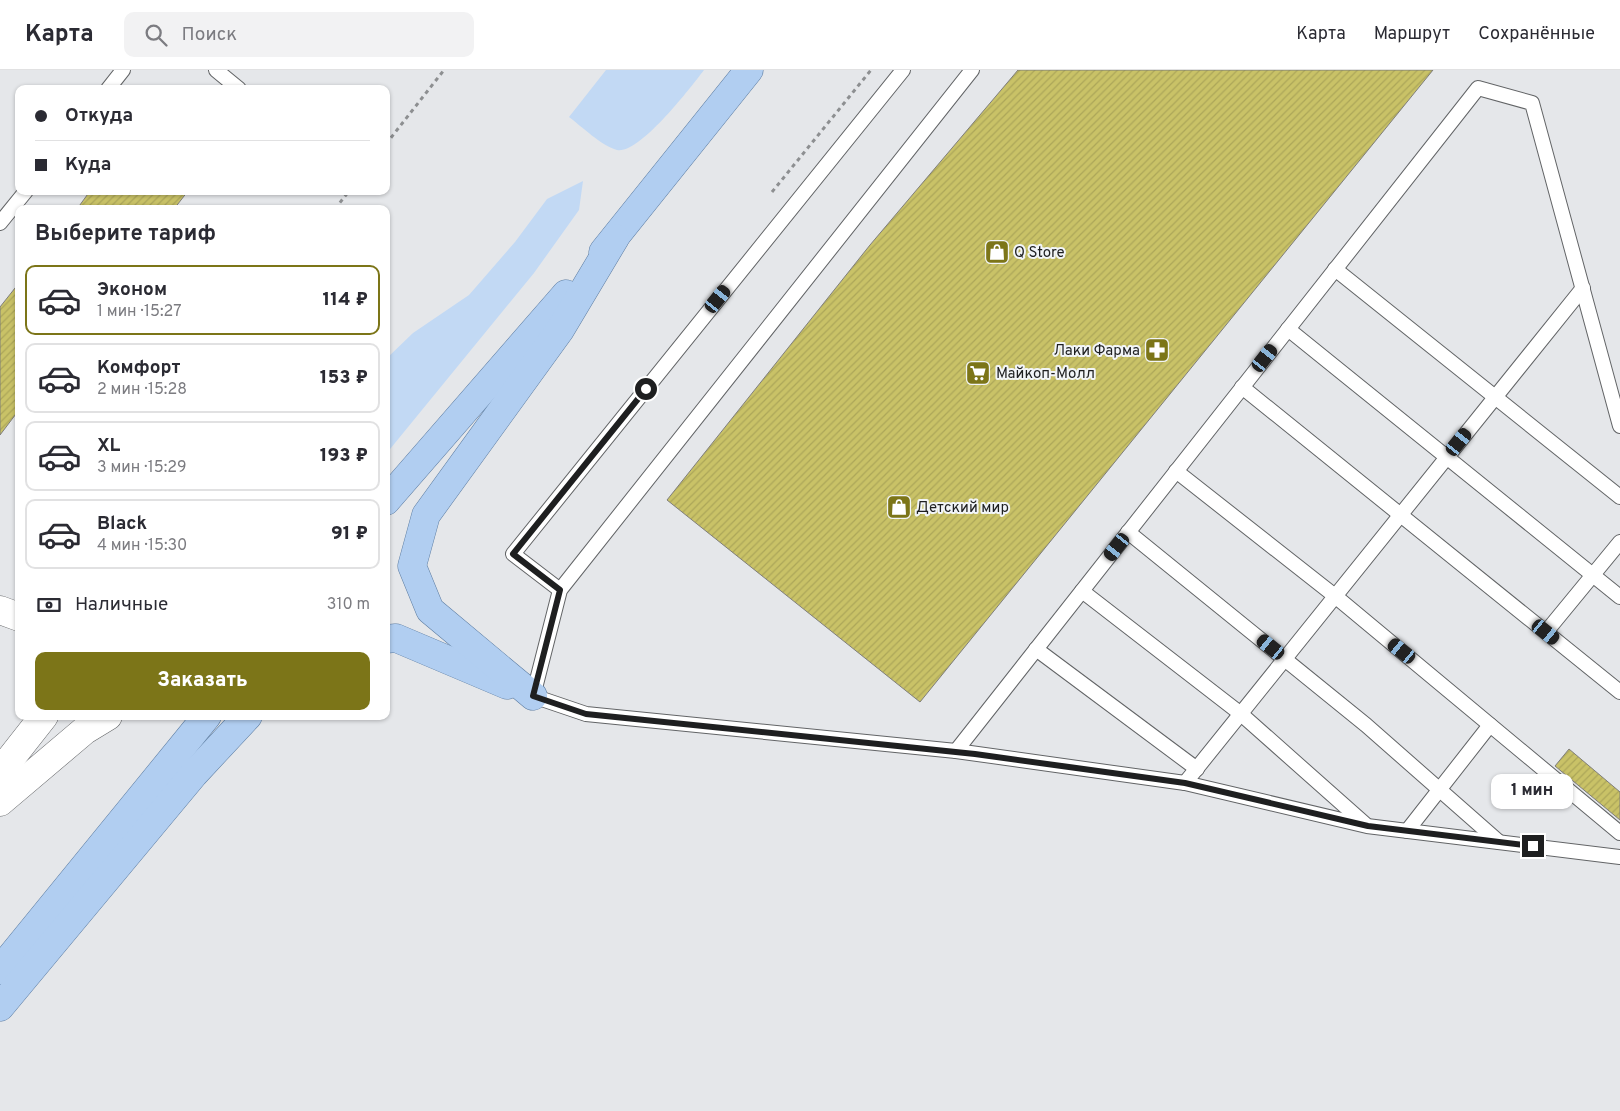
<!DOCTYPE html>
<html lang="ru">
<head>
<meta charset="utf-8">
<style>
  :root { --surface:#fff; --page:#f2f2f3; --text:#2b2b33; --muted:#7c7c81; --line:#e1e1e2; --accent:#7c7518 }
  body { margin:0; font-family:Overpass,sans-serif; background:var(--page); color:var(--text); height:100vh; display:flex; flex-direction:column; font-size:19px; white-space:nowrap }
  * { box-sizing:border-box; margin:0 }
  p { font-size:16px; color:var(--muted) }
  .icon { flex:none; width:28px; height:28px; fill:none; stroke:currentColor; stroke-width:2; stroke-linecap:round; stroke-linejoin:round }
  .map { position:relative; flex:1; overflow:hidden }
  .side { position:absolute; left:15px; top:135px; width:375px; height:515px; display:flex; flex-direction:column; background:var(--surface); border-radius:10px; box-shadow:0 1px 4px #0004 }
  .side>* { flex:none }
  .banner { position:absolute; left:15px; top:15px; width:375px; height:110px; border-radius:10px; box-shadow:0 1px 4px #0004; display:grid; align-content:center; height:110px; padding:0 20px; background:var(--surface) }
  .end { position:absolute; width:22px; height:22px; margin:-11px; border:6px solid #1e1f20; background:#fff; box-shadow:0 0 0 2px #fff }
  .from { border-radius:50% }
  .bubble { position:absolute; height:35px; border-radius:10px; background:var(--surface); box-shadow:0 1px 4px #0004; font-size:16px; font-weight:800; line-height:35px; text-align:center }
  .car { position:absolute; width:15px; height:30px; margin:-15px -8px; border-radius:6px; box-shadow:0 0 4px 1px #0007; background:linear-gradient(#222 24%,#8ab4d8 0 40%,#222 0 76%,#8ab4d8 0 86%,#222 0) }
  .banner b { display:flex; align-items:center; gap:18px; height:48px; font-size:19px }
  .banner b+b { border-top:1px solid var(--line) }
  .banner i { width:12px; height:12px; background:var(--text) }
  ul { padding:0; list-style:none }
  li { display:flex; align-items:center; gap:15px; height:70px; margin:0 10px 8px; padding:0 10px; border:2px solid var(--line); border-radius:10px }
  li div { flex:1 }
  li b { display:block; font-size:19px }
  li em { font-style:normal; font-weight:800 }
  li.current { border-color:var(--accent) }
  li>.icon { width:45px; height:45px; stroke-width:1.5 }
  h2 { padding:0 20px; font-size:22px; line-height:60px }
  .pay { display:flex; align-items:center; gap:12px; height:55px; padding:0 20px; font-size:19px }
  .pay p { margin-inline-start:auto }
  .cta { display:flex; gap:10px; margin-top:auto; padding:10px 20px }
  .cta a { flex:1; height:58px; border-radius:10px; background:var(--accent); color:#fff; font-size:20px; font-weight:800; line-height:58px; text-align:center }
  header { display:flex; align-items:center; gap:30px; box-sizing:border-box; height:70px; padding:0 25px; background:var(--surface); border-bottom:1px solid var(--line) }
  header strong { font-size:24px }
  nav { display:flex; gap:28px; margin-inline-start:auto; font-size:18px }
  .search { width:350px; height:45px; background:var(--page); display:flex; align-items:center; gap:12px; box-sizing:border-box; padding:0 18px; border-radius:10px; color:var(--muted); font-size:19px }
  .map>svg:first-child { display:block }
  .grass { fill:#c2d9f4 }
  .building { fill:url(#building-hatch); stroke:#7f7e7b }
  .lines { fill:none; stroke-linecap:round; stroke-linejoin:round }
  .service-casing { stroke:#626466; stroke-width:16 }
  .minor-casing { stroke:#626466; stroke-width:29 }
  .primary-casing { stroke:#5c7ca1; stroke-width:29 }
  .path { stroke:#8d8f91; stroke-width:3; stroke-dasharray:4 4; stroke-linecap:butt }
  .service { stroke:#fff; stroke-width:14 }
  .minor { stroke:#fff; stroke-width:28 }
  .primary { stroke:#b1cef1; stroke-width:28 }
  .route { stroke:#1e1f20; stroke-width:6 }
  .labels { text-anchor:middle; stroke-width:4; stroke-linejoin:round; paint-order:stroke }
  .poi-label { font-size:15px; fill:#1e1f20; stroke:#f2f5f8; text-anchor:start }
</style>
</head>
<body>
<header>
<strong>Карта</strong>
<div class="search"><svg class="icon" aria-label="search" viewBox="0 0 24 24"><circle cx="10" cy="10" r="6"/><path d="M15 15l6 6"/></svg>Поиск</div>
<nav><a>Карта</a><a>Маршрут</a><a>Сохранённые</a></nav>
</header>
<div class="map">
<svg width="1620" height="1041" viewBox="0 0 1620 1041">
  <defs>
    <pattern id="building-hatch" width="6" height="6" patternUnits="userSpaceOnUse" patternTransform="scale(1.25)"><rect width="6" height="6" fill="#c9c267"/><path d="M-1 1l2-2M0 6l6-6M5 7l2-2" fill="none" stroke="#aca659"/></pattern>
  </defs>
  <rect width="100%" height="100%" fill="#e5e7ea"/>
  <g class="grass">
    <path d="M606 0H704C691 17 639 85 617 80 602 76 581 56 569 47Z"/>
    <polygon points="583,111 579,140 534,203 386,384 386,289 413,263 469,225 515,172 547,129"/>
  </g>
  <g class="building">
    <polygon points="1018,0 1433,0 920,632 667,430 870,175"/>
    <polygon points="90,121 188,121 174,139 77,139"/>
    <polygon points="19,213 19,340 0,365 0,237"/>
    <polygon points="1569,679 1620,722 1620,750 1555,696"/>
  </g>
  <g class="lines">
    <defs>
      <g id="service">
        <polyline points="216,0 239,19"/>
        <polyline points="972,0 560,520 533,626 586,644 956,681 1185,713 1367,756 1620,787"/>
        <polyline points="108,19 123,0"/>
        <polyline points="0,153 26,121"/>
        <polyline points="1335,199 1620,427"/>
        <polyline points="1288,259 1620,527"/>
        <polyline points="1242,317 1620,622"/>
        <polyline points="1176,401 1335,526 1620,763"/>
        <polyline points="1128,462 1366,655 1499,772"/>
        <polyline points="560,520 513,484 903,0"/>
        <polyline points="1082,521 1241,644 1365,754"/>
        <polyline points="1546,562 1620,472"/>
        <polyline points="1036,579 1197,699"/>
        <polyline points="956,681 1478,18 1532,33 1620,356"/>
        <polyline points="1185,713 1583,218"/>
        <polyline points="1407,761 1490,655"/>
      </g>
      <g id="minor">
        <polyline points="0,540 19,547"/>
        <polyline points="0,702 44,646"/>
        <polyline points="0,732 85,660 108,646"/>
      </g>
      <g id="primary">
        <polyline points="603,182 749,0"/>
        <polyline points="386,431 566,224"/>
        <polyline points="386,569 396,568 507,615"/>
        <polyline points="533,626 430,540 412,496 426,445 560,260 615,168"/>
        <polyline points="0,900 207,646"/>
        <polyline points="0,937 194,704 248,646"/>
      </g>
    </defs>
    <use href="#service" class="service-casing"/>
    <use href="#minor" class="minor-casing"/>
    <use href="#primary" class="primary-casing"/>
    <g class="path">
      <polyline points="386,74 444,0"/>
      <polyline points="772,122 871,0"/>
      <polyline points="335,139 349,121"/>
    </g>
    <use href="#service" class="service"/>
    <use href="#minor" class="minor"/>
    <use href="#primary" class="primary"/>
  </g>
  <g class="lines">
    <polyline class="route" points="646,319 513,484 560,520 533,626 586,644 975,684 1185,713 1368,756 1533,776"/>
  </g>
  <defs>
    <symbol id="shop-square" viewBox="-11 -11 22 22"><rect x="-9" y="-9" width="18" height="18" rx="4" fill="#7c7518" stroke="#f2f5f8"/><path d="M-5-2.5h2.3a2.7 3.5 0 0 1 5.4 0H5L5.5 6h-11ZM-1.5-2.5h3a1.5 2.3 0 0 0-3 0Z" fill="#fff"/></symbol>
    <symbol id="pharmacy-square" viewBox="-11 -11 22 22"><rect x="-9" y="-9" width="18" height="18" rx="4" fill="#7c7518" stroke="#f2f5f8"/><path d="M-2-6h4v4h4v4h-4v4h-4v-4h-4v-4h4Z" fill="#fff"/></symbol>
    <symbol id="supermarket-square" viewBox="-11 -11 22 22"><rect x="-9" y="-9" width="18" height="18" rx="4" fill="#7c7518" stroke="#f2f5f8"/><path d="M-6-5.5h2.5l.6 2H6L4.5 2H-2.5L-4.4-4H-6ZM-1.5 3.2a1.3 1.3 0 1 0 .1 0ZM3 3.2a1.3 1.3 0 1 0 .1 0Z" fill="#fff"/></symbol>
  </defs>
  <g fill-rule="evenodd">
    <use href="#shop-square" x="983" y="168" width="28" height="28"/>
    <use href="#pharmacy-square" x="1143" y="266" width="28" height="28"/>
    <use href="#supermarket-square" x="964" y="289" width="28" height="28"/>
    <use href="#shop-square" x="885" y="423" width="28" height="28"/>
  </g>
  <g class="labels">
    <g class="poi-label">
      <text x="1014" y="187">Q Store</text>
      <text x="1140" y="285" text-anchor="end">Лаки Фарма</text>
      <text x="996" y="308">Майкоп-Молл</text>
      <text x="916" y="442">Детский мир</text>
    </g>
  </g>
</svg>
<i class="end from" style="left:646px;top:319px"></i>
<i class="end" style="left:1533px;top:776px"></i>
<div class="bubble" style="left:1491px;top:704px;width:82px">1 мин</div>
<i class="car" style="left:718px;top:229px;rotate:39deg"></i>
<i class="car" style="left:1265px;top:288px;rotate:38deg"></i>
<i class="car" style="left:1459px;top:372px;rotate:39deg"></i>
<i class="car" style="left:1117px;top:477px;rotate:218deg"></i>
<i class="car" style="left:1546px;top:562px;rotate:129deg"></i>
<i class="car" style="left:1271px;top:577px;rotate:309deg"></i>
<i class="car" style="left:1402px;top:581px;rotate:309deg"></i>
<div class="banner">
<b><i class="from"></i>Откуда</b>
<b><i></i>Куда</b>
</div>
<section class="side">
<h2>Выберите тариф</h2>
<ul>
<li class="current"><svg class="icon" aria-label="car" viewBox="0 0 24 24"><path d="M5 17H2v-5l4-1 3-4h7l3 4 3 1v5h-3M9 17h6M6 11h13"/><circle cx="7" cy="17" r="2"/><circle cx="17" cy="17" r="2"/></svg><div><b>Эконом</b><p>1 мин · 15:27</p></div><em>114 ₽</em></li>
<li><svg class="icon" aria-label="car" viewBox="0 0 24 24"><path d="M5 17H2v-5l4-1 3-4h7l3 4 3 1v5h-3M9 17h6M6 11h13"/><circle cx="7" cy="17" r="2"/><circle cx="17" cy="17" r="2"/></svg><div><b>Комфорт</b><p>2 мин · 15:28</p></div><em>153 ₽</em></li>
<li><svg class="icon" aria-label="car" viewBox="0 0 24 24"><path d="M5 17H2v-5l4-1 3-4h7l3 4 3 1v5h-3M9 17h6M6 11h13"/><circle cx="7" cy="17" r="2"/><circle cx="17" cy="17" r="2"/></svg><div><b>XL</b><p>3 мин · 15:29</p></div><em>193 ₽</em></li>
<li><svg class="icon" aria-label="car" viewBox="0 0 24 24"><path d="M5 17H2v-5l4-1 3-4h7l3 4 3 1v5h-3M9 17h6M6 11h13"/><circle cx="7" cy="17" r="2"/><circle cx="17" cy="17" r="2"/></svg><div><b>Black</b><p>4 мин · 15:30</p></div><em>91 ₽</em></li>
</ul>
<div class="pay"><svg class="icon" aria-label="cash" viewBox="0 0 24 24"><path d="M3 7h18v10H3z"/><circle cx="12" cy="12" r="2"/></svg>Наличные<p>310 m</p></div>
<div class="cta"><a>Заказать</a></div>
</section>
</div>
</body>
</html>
